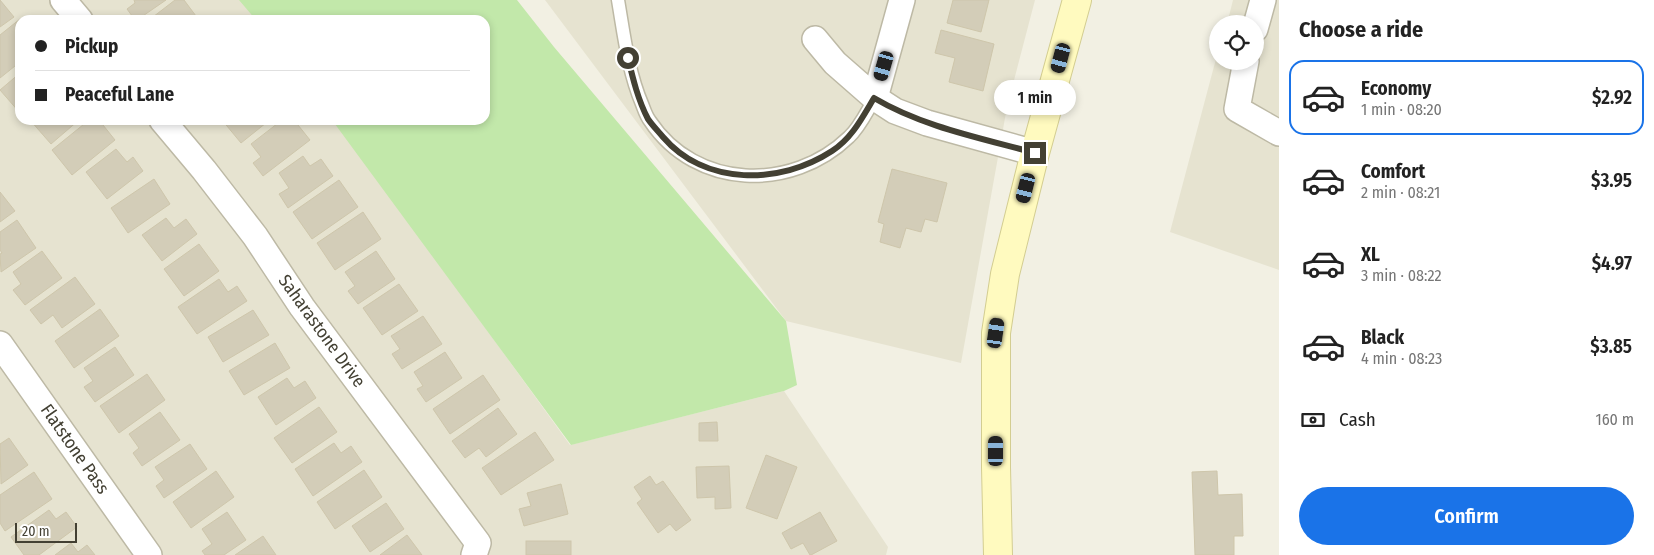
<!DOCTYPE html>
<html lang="en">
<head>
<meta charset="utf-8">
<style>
  :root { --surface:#fff; --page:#f2f2f2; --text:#222; --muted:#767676; --line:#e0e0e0; --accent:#1a73e8 }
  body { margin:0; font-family:"Fira Sans Condensed",sans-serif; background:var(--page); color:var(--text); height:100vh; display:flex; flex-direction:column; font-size:19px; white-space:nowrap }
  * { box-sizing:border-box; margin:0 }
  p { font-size:16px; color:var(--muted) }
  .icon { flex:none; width:28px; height:28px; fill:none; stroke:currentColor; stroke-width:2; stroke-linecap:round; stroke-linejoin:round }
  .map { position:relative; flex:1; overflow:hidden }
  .side { display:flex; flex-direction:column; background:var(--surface); width:375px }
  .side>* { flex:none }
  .hud { position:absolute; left:15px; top:15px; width:475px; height:110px; border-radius:15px; box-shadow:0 2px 8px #0003; display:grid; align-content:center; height:110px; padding:0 20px; background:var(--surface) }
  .tools { position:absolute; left:1209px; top:15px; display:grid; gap:10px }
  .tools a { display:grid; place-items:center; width:55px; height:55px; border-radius:50%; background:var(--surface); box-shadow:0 2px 8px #0003; font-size:25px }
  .scale { position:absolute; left:15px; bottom:12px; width:62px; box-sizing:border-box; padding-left:5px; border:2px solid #434033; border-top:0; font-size:14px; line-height:18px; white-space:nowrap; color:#434033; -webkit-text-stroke:4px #fff; paint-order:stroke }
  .end { position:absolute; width:22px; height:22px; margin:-11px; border:6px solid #434033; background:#fff; box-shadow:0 0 0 2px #fff }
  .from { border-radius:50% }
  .bubble { position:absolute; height:35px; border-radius:18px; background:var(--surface); box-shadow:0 2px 8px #0003; font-size:16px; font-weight:600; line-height:35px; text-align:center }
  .car { position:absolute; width:15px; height:30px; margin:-15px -8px; border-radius:6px; box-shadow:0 0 4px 1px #0007; background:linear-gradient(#222 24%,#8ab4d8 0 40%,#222 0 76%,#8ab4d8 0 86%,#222 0) }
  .hud b { display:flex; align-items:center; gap:18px; height:48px; font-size:19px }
  .hud b+b { border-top:1px solid var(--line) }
  .hud i { width:12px; height:12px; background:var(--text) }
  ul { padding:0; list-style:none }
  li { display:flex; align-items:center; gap:15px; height:75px; margin:0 10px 8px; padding:0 10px; border:2px solid transparent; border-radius:15px }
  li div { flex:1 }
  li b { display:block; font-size:19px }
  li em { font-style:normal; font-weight:600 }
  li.active { border-color:var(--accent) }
  li>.icon { width:45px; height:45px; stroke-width:1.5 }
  h2 { padding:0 20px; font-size:22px; line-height:60px }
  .pay { display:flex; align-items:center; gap:12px; height:55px; padding:0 20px; font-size:19px }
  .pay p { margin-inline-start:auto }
  .primary-button { display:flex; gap:10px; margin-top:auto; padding:10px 20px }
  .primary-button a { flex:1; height:58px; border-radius:30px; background:var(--accent); color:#fff; font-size:20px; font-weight:600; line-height:58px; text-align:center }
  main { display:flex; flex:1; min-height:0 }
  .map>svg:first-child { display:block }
  .residential { fill:#e6e3d0 }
  .green { fill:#c2e8aa }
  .building { fill:#d3cdb8; stroke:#cec6ab }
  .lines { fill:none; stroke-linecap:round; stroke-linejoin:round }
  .lane-casing { stroke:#bdb9a5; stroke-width:15 }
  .street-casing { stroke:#bdb9a5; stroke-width:28 }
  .secondary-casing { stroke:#d3cd91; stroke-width:30 }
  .lane { stroke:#fff; stroke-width:12 }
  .street { stroke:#fff; stroke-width:25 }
  .secondary { stroke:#fffabf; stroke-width:28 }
  .route { stroke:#434033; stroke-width:6 }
  .labels { text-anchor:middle; stroke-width:4.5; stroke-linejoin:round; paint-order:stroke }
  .street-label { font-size:18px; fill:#434033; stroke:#fff }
</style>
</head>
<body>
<main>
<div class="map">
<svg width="1279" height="555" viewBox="0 0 1279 555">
  <rect width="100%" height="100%" fill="#f2f0e3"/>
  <g class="residential">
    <polygon points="0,0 241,0 257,20 20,20 20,120 335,120 570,445 784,391 888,547 886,555 0,555"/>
    <polygon points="545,0 1035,0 1007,107 961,363 786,321"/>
    <polygon points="1233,0 1279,0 1279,270 1170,232 1217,55 1218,61 1255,61 1255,24 1227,24"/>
  </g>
  <polygon class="green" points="239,0 517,0 554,47 786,321 797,385 784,391 571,445 332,120 485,120 485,20 256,20"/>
  <g class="building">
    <polygon points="0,0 14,17 0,27"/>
    <polygon points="134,0 166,0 137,20 135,20 127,9 135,3"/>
    <polygon points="175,0 184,0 199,20 149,20"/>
    <polygon points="953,0 989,0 981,32 947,23"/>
    <polygon points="20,19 20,62 0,78 0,35"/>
    <polygon points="941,30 994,44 983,91 949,82 955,58 935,53"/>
    <polygon points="20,73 20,113 0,90"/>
    <polygon points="30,120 79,120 51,144"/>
    <polygon points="89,120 99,120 115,140 72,175 52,150"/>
    <polygon points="222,120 264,120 266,123 241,143"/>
    <polygon points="282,120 294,120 310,140 263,176 253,163 261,157 251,144"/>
    <polygon points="116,149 127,162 133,157 143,171 107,199 86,172"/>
    <polygon points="303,156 310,166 321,159 333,176 288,208 279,194 289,188 279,173"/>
    <polygon points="892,169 947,183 937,222 925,219 921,232 906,228 900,248 880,242 884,224 878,222"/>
    <polygon points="154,179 170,204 128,233 111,208"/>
    <polygon points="339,180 358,207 312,239 293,212"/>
    <polygon points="0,192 15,211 0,222"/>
    <polygon points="363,212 381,239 335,270 317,243"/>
    <polygon points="166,218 174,228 186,219 197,234 162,261 142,235"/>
    <polygon points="17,220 36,248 1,272 0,254 2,253 0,250 0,232"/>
    <polygon points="199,244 219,271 184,296 164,269"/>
    <polygon points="42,251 62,278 25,305 13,290 21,284 13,272"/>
    <polygon points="376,251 395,279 358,304 348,291 355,286 345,272"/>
    <polygon points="75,277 95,304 62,328 53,315 41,324 30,310"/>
    <polygon points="219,279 228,292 237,286 247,301 197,334 178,307"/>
    <polygon points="399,284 418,311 382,335 363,308"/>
    <polygon points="100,309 119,336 74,368 55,341"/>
    <polygon points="253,310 269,335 223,362 208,337"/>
    <polygon points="423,316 442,344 402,369 392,354 400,349 391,336"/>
    <polygon points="275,343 290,368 244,395 229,371"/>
    <polygon points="115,347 134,375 95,402 84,387 93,381 84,368"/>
    <polygon points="445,352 462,378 426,402 417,389 423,386 414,372"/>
    <polygon points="147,374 165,400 119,433 100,406"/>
    <polygon points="483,375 500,400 450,434 433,409"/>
    <polygon points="287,378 294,388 305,381 316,398 276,425 258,397"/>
    <polygon points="319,407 337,432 292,463 274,438"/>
    <polygon points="498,408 517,434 486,457 479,448 465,458 452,441"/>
    <polygon points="160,412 180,440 142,466 133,453 139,448 129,434"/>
    <polygon points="717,422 718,441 699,441 699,423"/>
    <polygon points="535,432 554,460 501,495 482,468"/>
    <polygon points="9,438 28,465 1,484 0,444"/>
    <polygon points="334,443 341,453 351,446 362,462 313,496 295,469"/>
    <polygon points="190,444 207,469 164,498 156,486 164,480 155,467"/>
    <polygon points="766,455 797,467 777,519 746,508"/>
    <polygon points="729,466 731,508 715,509 715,497 697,498 696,467"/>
    <polygon points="364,470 382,497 335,529 317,502"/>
    <polygon points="216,471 234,497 191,528 173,502"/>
    <polygon points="1217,471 1218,495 1242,494 1243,536 1234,536 1234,555 1195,555 1192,472"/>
    <polygon points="34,472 52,499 5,531 0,523 0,495"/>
    <polygon points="650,476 656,485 663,481 691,520 676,531 670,524 658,533 637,503 642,499 634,487"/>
    <polygon points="561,484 568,514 524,526 519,509 531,506 527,493"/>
    <polygon points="386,503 404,529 370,552 352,526"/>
    <polygon points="49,510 56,519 66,512 77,527 39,555 24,555 11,537"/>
    <polygon points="227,512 246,540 224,555 205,555 202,551 212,544 202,529"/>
    <polygon points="820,512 837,541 811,555 810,555 803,543 791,549 782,533"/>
    <polygon points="407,535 422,555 380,555"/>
    <polygon points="263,536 276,555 235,555"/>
    <rect x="526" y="541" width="45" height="14"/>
    <polygon points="71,543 78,552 87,545 95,555 55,555"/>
  </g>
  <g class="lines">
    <defs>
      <path id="lane" d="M618 0C624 35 628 71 642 104 644 109 646 116 650 121 696 190 792 192 849 137 860 127 867 111 875 98"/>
      <g id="street">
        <polyline points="63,0 80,20"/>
        <polyline points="1255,29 1263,0"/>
        <polyline points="815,39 835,63 875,98 895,111 927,123 1035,153"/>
        <polyline points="1246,61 1237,109 1279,133"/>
        <polyline points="875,98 902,0"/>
        <polyline points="162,120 204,170 255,236 302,307 478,543 474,555"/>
        <polyline points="0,344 149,555"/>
      </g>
      <polyline id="secondary" points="998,555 996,467 996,333 1005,274 1035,153 1077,0"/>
    </defs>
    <use href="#lane" class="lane-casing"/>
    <use href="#street" class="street-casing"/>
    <use href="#secondary" class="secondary-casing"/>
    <use href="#lane" class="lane"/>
    <use href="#street" class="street"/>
    <use href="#secondary" class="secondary"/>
  </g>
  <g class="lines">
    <path class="route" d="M628 58C633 79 638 100 648 119 652 125 658 131 663 137 705 186 780 185 832 151 852 138 862 118 874 98 923 127 981 138 1035 153"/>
  </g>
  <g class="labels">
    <g class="street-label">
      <text transform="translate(322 331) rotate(54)" y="6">Saharastone Drive</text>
      <text transform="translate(75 449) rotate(55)" y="6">Flatstone Pass</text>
    </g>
  </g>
</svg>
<div class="tools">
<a><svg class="icon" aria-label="locate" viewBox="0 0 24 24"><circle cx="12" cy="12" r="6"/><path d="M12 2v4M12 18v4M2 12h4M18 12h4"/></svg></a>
</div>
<div class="scale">20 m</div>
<i class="end from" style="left:628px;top:58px"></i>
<i class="end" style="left:1035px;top:153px"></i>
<div class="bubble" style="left:994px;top:80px;width:82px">1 min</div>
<i class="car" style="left:1061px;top:58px;rotate:195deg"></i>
<i class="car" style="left:884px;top:66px;rotate:196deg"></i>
<i class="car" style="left:1026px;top:188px;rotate:194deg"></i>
<i class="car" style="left:996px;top:333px;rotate:8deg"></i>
<i class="car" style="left:996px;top:451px;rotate:0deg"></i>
<div class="hud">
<b><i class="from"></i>Pickup</b>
<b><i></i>Peaceful Lane</b>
</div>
</div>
<section class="side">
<h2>Choose a ride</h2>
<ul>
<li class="active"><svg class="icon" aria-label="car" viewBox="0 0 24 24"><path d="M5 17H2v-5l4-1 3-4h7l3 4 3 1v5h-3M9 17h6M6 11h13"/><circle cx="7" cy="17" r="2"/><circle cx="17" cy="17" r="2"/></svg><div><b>Economy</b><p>1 min · 08:20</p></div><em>$2.92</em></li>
<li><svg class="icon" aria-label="car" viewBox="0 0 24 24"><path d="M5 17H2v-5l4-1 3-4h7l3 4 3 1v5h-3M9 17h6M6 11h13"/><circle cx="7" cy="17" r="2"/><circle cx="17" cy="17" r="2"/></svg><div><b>Comfort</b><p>2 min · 08:21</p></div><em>$3.95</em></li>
<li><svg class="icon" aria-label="car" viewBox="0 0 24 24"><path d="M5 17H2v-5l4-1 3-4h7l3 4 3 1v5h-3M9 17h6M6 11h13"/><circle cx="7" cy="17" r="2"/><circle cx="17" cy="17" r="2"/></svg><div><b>XL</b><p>3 min · 08:22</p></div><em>$4.97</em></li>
<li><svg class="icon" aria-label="car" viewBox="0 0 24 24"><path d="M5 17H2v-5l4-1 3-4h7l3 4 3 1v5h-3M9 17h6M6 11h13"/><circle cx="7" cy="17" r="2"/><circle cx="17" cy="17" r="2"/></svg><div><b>Black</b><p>4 min · 08:23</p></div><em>$3.85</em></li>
</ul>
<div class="pay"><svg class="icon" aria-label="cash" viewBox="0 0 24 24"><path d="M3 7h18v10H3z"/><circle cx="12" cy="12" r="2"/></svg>Cash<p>160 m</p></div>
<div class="primary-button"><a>Confirm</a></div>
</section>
</main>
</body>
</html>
